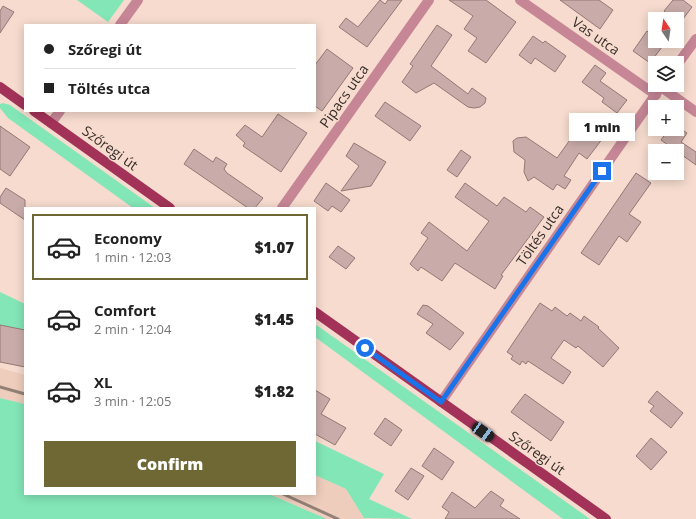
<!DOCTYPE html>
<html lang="en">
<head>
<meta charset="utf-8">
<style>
  :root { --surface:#fff; --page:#f6f6f6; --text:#222; --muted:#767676; --line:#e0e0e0; --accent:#706834 }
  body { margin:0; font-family:"Open Sans",sans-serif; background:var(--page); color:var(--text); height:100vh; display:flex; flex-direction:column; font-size:15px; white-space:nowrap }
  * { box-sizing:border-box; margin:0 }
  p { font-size:13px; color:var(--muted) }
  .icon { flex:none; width:22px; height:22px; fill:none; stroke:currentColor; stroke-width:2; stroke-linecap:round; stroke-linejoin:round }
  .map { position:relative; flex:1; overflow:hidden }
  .side { position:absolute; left:24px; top:207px; width:292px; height:288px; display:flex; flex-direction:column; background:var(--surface); border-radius:0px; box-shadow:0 2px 10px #0003 }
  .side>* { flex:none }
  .top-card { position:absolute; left:24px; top:24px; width:292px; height:88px; border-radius:0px; box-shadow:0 2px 10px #0003; display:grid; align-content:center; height:88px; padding:0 20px; background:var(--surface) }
  .needle { width:26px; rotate:347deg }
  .controls { position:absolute; left:648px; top:12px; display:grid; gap:8px }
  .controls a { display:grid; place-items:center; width:36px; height:36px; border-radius:0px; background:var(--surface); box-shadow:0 2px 10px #0003; font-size:20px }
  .end { position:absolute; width:18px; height:18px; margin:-9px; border:5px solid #1a73e8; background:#fff; box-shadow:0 0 0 2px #fff }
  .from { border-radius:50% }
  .bubble { position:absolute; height:28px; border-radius:0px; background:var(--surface); box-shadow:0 2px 10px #0003; font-size:13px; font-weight:800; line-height:28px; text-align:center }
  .car { position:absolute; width:12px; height:24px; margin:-12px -6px; border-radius:5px; box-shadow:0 0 3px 1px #0007; background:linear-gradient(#222 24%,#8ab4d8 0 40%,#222 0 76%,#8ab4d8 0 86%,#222 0) }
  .top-card b { display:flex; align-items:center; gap:14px; height:38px; font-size:15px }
  .top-card b+b { border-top:1px solid var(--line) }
  .top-card i { width:10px; height:10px; background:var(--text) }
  ul { padding:7px 0 0; list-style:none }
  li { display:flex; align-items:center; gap:12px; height:66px; margin:0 8px 6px; padding:0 12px; border:2px solid transparent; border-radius:0px }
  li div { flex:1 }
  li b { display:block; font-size:15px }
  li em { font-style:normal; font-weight:800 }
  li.selected { border-color:var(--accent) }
  li>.icon { width:36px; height:36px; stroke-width:1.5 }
  .action { display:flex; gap:8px; margin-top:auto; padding:8px 20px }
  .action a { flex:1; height:46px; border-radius:0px; background:var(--accent); color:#fff; font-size:16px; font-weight:800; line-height:46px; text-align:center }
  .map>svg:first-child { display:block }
  .built { fill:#eecdbc }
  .green { fill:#83e6b7 }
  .building { fill:#c9aca9; stroke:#947876 }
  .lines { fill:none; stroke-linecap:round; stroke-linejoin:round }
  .street { stroke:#c68696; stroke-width:10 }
  .primary { stroke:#a23258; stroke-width:10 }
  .rail { stroke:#928077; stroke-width:3 }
  .route { stroke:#1a73e8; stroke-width:5 }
  .labels { text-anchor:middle; stroke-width:3; stroke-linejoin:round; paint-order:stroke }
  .street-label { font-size:14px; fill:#372d28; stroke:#f6dbce }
</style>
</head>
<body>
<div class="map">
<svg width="696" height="519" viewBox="0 0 696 519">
  <rect width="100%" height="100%" fill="#f6dbce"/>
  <g class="built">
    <polygon points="0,368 25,375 25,404 0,398"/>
    <polygon points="315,475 346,489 364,518 367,519 327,519 269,494 315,494"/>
  </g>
  <g class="green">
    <polygon points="77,0 124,0 108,22"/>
    <polygon points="3,103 10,105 155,208 133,208 8,118 0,108 0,104"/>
    <polygon points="0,292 25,304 25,330 0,325"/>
    <polygon points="315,324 590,519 563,519 315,337"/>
    <polygon points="0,398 25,404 25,494 269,494 327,519 0,519"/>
    <polygon points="315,441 384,474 369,499 412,519 364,518 346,489 315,475"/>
  </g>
  <g class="building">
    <polygon points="380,0 385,4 388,0 402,0 367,47 339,27 346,18 358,27"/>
    <polygon points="449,0 486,0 516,22 486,63 468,51 477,38 464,29 473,16"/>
    <polygon points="560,0 599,0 613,10 600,29"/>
    <polygon points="673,0 683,0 692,7 680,23 677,19 674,19 664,11"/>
    <polygon points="3,6 14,12 0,33 0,11"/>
    <polygon points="437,25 452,35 431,66 468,94 472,88 486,98 485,103 480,107 474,108 468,107 434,83 416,93 402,82 413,66 410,64"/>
    <polygon points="647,31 655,37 655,42 662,47 650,63 633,51"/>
    <polygon points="533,36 543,43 545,41 566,56 555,72 535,58 531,64 519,55"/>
    <polygon points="327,49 353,68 322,111 315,106 315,65"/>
    <polygon points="595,65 606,73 600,81 627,100 617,113 602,102 604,98 582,82"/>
    <polygon points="385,102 421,126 410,141 375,116"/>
    <polygon points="278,114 307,133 281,172 243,146 245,143 236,135 245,125 262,137"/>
    <polygon points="585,119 606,134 587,159 579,153 564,176 571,180 565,189 557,184 553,190 534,177 528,181 524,172 525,160 514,152 513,141 517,138 526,137 557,158"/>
    <polygon points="0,126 30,147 10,176 0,169"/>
    <polygon points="669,129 681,129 687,133 681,142 696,152 696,165 661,140"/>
    <polygon points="354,143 386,162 371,186 341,191 359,166 346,156"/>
    <polygon points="194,149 213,162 216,157 227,164 224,169 227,173 263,198 255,208 248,208 184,164"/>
    <polygon points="461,150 471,157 457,177 447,170"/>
    <polygon points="636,173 651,183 629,214 641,222 627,242 619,236 599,265 581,253"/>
    <polygon points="326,183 350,200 341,212 332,206 328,211 314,201"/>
    <polygon points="465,183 497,206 504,197 526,212 530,207 544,217 501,275 503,276 495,289 455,263 442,281 421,267 418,271 410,264 428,238 421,233 429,222 467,251 489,221 455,197"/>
    <polygon points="6,188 25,200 25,220 0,203 0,197"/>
    <polygon points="338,246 355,258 346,269 329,257"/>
    <polygon points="540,303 552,311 555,307 567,316 570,313 581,321 584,316 599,327 598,328 619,348 603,367 578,346 576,348 564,340 551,358 571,372 563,384 528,361 526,364 522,361 520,365 511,359 513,356 507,352"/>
    <polygon points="423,305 428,306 464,333 450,350 426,333 433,324 417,314"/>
    <polygon points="0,325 25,330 25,367 0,362"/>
    <polygon points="315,390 330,399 321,414 346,428 335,445 315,434"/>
    <polygon points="657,391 683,413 671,428 650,411 654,406 648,402"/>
    <polygon points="525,394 564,422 551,441 511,412"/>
    <polygon points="385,418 402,430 391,446 374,434"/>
    <polygon points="651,438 667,452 651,470 636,456"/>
    <polygon points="434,448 454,462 442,480 422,466"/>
    <polygon points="411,468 424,476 408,500 395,491"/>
    <polygon points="491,491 504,500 500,506 520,519 445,519 449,512 442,507 452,492 475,508"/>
  </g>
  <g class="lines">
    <g class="street">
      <polyline points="520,0 656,95"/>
      <polyline points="120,25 138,0"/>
      <polyline points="677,65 696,39"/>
      <polyline points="661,87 696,112"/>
      <polyline points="51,123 60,111"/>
      <polyline points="282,208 429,0"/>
      <polyline points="441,402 662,85"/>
    </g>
    <g class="primary">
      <polyline points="0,87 25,105"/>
      <polyline points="34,111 170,208"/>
      <polyline points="315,312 606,519"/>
    </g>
    <g class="rail">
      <polyline points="0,387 25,394"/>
      <polyline points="283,494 338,519"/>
    </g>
  </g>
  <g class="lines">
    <polyline class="route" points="365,348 441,402 602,171"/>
  </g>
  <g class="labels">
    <g class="street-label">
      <text transform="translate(596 36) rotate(35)" y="5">Vas utca</text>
      <text transform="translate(344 96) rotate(-55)" y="5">Pipacs utca</text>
      <text transform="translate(110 148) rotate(36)" y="5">Szőregi út</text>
      <text transform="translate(540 235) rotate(-55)" y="5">Töltés utca</text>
      <text transform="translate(537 453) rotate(35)" y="5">Szőregi út</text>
    </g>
  </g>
</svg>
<div class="controls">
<a><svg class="needle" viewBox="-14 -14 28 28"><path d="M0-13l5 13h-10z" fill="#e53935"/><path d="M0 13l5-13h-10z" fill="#767676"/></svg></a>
<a><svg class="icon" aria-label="layers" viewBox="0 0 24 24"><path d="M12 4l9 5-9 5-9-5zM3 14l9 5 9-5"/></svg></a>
<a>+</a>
<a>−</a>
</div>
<i class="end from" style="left:365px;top:348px"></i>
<i class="end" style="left:602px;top:171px"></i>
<div class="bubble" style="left:569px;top:113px;width:66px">1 min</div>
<i class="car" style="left:483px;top:432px;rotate:125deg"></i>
<div class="top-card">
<b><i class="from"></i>Szőregi út</b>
<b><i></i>Töltés utca</b>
</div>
<section class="side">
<ul>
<li class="selected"><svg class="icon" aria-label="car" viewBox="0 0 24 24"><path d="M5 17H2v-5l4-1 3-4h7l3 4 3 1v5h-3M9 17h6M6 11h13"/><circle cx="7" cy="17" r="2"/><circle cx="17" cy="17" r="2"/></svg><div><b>Economy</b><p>1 min · 12:03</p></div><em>$1.07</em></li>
<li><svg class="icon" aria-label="car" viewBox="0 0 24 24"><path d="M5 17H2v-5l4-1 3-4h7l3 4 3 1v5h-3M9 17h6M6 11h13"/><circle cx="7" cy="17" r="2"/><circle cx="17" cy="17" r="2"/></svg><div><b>Comfort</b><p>2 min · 12:04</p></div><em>$1.45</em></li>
<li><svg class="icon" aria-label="car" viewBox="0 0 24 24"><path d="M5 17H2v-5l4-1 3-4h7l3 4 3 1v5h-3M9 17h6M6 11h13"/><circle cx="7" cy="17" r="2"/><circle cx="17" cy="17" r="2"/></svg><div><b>XL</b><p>3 min · 12:05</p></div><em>$1.82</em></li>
</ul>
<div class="action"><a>Confirm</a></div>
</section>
</div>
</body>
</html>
